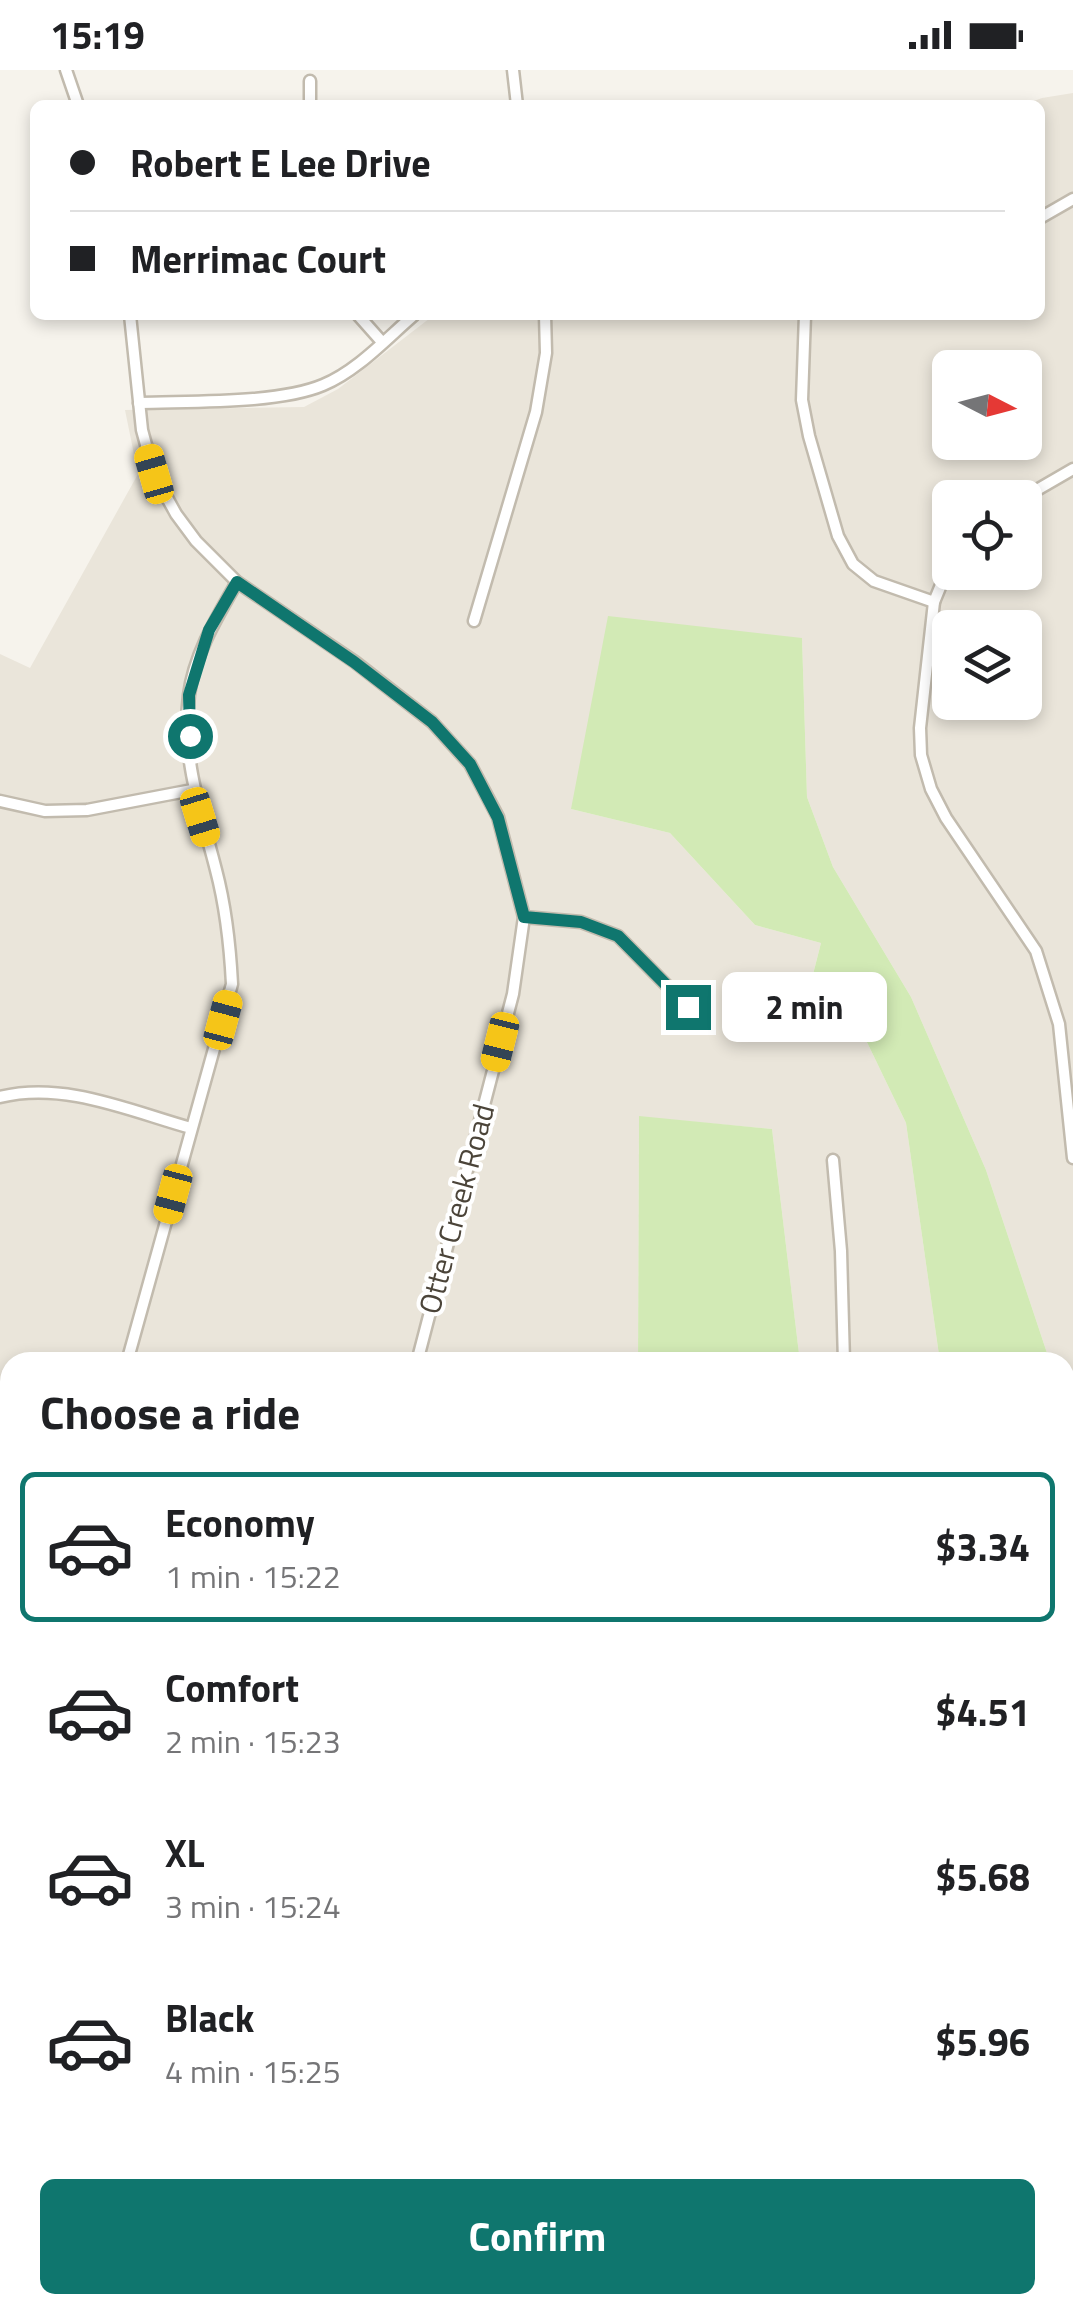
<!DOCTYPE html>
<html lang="en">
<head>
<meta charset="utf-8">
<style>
  :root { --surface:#fff; --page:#f6f6f6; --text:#202124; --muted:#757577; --line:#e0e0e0; --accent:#0f766e }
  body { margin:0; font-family:"Titillium Web",sans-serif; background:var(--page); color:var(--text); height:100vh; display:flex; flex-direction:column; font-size:38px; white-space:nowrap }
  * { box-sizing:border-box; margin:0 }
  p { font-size:32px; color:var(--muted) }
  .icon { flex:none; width:55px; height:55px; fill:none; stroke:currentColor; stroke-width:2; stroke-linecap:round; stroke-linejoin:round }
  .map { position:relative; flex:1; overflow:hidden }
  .drawer { position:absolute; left:0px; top:1282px; width:1075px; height:962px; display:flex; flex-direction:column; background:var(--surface); border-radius:30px 30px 0 0; box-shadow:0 5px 15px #0003 }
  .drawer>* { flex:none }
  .hud { position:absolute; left:30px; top:30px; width:1015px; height:220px; border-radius:15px; box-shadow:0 5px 15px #0003; display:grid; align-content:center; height:220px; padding:0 40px; background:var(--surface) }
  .needle { width:65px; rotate:96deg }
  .fabs { position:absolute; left:932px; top:280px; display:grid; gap:20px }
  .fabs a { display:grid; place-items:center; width:110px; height:110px; border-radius:15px; background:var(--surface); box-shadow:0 5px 15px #0003; font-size:50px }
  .end { position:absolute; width:45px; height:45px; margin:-22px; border:12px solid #0f766e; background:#fff; box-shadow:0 0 0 5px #fff }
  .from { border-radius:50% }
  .bubble { position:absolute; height:70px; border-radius:15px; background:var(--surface); box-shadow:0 5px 15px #0003; font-size:32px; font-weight:700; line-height:70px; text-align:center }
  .car { position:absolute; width:30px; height:60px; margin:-30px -15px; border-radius:12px; box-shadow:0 0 8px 2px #0007; background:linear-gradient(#f5c518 24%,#345 0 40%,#f5c518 0 76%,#345 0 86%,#f5c518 0) }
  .hud b { display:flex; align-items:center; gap:35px; height:95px; font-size:38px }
  .hud b+b { border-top:2px solid var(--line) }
  .hud i { width:25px; height:25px; background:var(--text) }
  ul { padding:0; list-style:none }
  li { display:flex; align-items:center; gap:30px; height:150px; margin:0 20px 15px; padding:0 20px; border:5px solid transparent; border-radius:15px }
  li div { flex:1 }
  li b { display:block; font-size:38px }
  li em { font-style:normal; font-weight:700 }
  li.active { border-color:var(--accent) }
  li>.icon { width:90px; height:90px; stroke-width:1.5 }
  h2 { padding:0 40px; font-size:45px; line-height:120px }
  .cta { display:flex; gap:20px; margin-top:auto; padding:20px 40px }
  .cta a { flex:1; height:115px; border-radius:15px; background:var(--accent); color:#fff; font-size:40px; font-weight:700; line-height:115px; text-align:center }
  .status { display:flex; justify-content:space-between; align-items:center; height:70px; padding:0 50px; background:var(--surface); direction:ltr }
  .status svg { height:28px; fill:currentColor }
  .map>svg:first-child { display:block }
  .residential { fill:#eae5da; fill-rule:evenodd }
  .green { fill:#d2eab5 }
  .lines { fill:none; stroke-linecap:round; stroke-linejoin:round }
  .street-casing { stroke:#c2bbae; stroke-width:15 }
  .secondary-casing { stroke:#d6c79b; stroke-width:20 }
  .street { stroke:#fff; stroke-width:10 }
  .secondary { stroke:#fff3cd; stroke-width:15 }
  .route { stroke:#0f766e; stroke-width:12 }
  .labels { text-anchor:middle; stroke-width:8; stroke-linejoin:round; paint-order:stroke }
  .street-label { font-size:30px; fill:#4b4439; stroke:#fff }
</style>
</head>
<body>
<div class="status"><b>15:19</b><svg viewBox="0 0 49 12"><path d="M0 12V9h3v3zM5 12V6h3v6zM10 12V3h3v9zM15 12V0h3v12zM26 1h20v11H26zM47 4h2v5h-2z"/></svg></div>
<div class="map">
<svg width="1073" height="2244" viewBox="0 0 1073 2244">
  <rect width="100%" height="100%" fill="#f6f3ec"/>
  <g class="residential">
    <path d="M1073 23V1661L1065 1660V1292H1050L986 1100 911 927 833 797 807 727 802 568 571 739 670 763 755 855 821 873 799 958 864 966 906 1053 940 1292H800L772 1059 639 1047 638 1292H10V1815L0 1811V584L30 598 138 404 125 340 304 337 338 319 434 245H1040V35H1023L1042 28ZM950 298H1025V372H950ZM950 428H1025V502H950ZM950 558H1025V632H950Z"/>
    <polygon points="1065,1798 1073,1799 1073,2244 769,2244 746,2235 1065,2235"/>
    <polygon points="0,1953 10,1957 10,2235 0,2238"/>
    <polygon points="44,2235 669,2235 690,2244 47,2244"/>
  </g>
  <g class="green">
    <polygon points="608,546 802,568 807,727 833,797 911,927 986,1100 1050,1292 940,1292 906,1053 864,966 799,959 821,873 755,855 670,763 571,739"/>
    <polygon points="639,1046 772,1059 800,1292 638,1292"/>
    <polygon points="1065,1660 1073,1661 1073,1799 1065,1798"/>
    <polygon points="10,2235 44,2235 47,2244 0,2244 0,2238"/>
  </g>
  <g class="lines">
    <defs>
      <g id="street">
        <polyline points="66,0 78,35"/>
        <polyline points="513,0 517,35"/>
        <polyline points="310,11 310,35"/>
        <polyline points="1040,148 1073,129"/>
        <polyline points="130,245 142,360 154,404 176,444 196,471 237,512 355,592 432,652 470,694 498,747 524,847 513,924 417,1292"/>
        <polyline points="358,245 382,272"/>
        <polyline points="805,245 802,330 809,366 838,466 853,494 874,511 934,532"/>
        <path d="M139 333C190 331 278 334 323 315 357 301 386 269 414 245"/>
        <polyline points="1023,428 1073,399"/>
        <polyline points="950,493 934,532 920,658 921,685 931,719 946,748 1036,881 1059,954 1073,1088"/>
        <polyline points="474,551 536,342 546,283 545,245"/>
        <polyline points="0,731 45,741 87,740 192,720"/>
        <polyline points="524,847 581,852 618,866 688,937"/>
        <path d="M0 1027C64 1011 130 1041 191 1058"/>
        <polyline points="833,1090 841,1181 844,1292"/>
        <path d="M127 1292 232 914C230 875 226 838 216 800 201 741 181 688 189 625 194 585 217 547 237 512"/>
        <polyline points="1065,1493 1073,1495"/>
        <polyline points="0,1598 10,1601"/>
        <polyline points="0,1801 10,1768"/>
        <polyline points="0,1970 10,1974"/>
        <polyline points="0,2226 10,2222"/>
        <polyline points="320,2244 322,2235"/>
        <polyline points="816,2244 820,2235"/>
      </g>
      <g id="secondary">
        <polyline points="0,1935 10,1940"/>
        <polyline points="703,2235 725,2244"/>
      </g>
    </defs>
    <use href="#street" class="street-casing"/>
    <use href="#secondary" class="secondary-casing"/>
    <use href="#street" class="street"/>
    <use href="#secondary" class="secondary"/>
  </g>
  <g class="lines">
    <polyline class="route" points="190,666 189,625 209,560 237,512 354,592 432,652 470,694 498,748 524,847 581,852 618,866 688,937"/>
  </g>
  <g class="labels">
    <g class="street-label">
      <text transform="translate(457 1139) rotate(-75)" y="10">Otter Creek Road</text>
    </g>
  </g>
</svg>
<div class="fabs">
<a><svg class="needle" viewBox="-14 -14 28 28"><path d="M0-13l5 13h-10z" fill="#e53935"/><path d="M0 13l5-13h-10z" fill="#757577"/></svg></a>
<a><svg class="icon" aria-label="locate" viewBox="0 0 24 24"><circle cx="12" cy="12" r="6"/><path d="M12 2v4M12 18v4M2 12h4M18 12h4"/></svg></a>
<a><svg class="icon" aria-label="layers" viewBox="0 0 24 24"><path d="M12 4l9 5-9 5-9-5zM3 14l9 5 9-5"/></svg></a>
</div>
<i class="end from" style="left:190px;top:666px"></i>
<i class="end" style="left:688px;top:937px"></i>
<div class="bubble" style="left:722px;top:902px;width:165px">2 min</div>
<i class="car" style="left:154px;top:404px;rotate:344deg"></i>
<i class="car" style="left:200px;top:747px;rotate:163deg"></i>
<i class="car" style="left:223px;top:950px;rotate:15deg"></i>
<i class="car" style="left:500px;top:972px;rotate:194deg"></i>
<i class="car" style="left:173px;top:1124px;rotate:195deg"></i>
<div class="hud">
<b><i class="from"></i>Robert E Lee Drive</b>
<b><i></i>Merrimac Court</b>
</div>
<section class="drawer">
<h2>Choose a ride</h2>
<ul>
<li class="active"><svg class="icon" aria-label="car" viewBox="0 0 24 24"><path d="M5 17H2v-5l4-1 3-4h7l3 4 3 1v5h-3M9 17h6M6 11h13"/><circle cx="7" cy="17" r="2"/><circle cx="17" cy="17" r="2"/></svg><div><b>Economy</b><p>1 min · 15:22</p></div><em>$3.34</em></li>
<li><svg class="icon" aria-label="car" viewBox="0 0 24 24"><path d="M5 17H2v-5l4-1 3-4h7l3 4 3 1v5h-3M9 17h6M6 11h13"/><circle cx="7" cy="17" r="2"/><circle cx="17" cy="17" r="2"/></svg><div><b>Comfort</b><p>2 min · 15:23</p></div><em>$4.51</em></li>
<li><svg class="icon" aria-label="car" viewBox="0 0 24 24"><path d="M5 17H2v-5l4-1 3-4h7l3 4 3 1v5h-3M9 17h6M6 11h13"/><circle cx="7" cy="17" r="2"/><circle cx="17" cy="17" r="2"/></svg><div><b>XL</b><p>3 min · 15:24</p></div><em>$5.68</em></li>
<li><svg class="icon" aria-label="car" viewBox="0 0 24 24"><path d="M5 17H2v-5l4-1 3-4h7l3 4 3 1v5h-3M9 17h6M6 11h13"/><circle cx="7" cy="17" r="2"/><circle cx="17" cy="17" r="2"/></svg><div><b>Black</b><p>4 min · 15:25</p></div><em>$5.96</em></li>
</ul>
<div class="cta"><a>Confirm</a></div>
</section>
</div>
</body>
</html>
